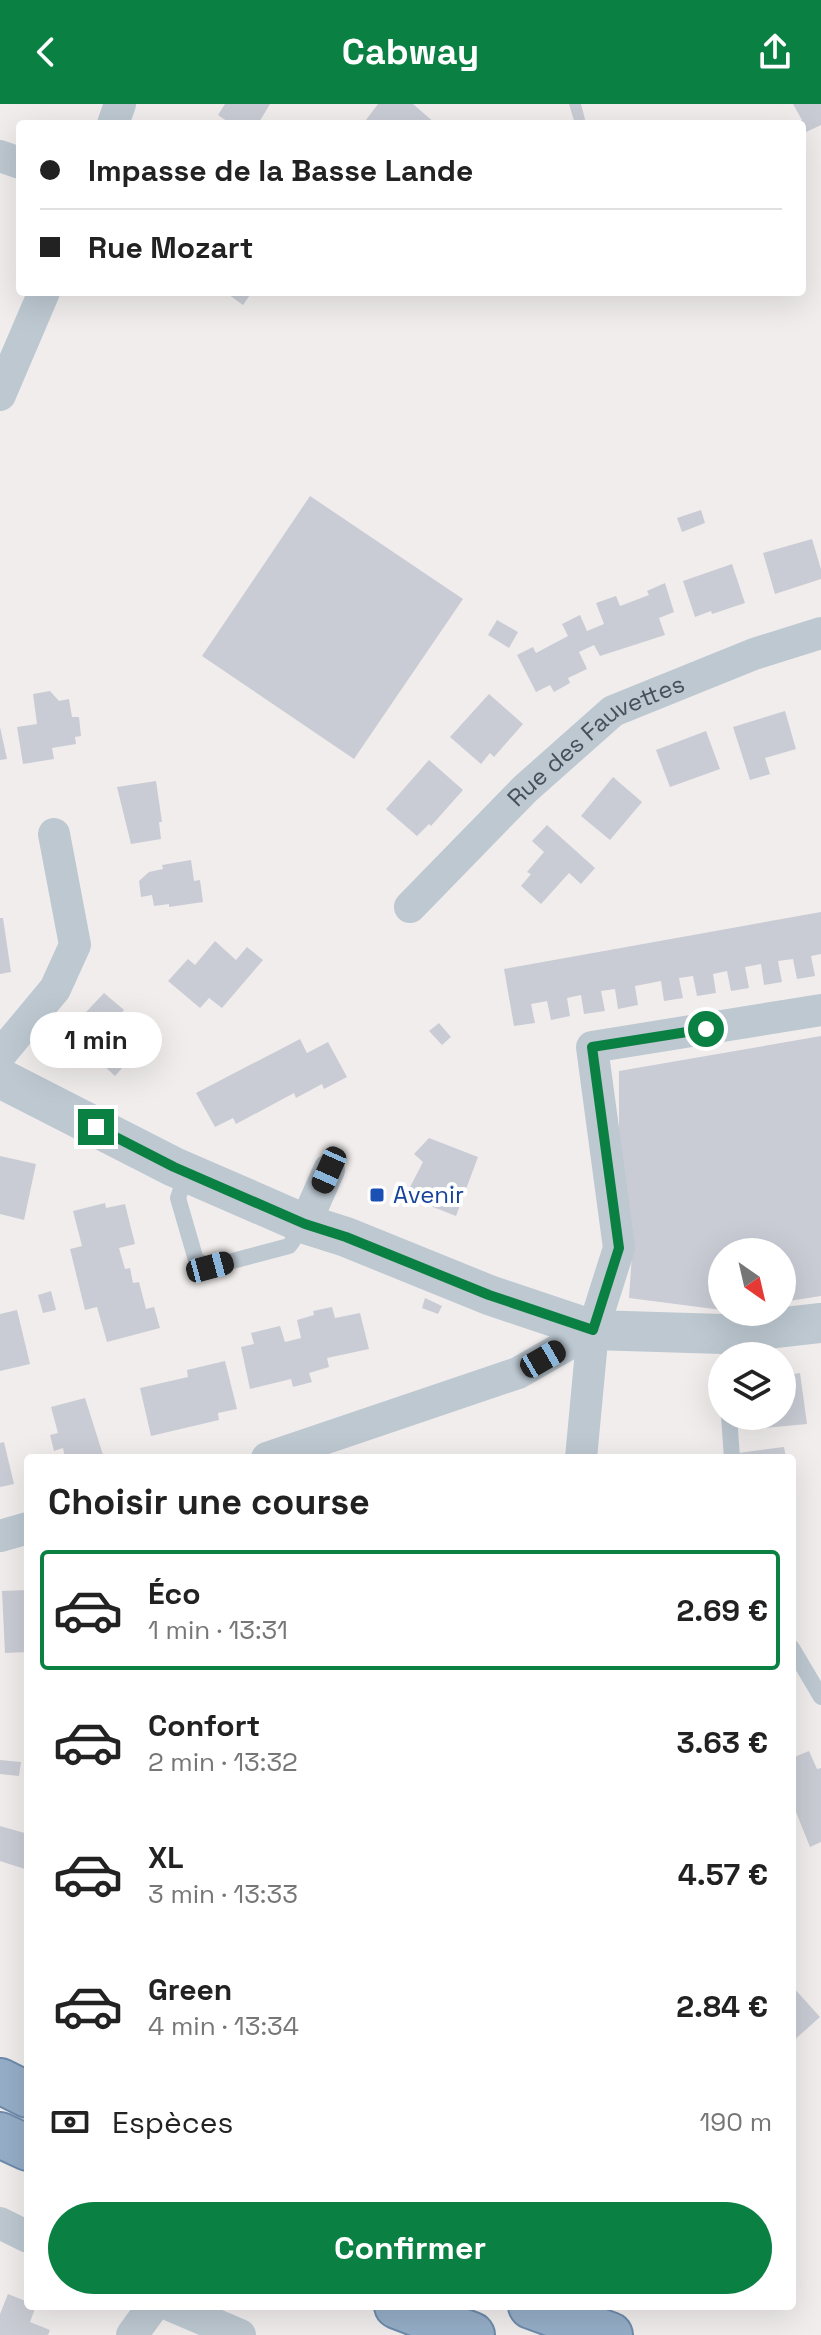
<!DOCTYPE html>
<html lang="fr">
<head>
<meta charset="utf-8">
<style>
  :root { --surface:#fff; --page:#f6f6f6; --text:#222; --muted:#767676; --line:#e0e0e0; --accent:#0b8043 }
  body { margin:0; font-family:"Space Grotesk",sans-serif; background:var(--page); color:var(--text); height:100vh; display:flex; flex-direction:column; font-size:30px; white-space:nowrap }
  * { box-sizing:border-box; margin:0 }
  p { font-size:26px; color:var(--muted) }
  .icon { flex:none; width:44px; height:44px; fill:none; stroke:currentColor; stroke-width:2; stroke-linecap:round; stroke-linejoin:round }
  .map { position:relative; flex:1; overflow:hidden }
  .sheet { position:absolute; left:24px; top:1350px; width:772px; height:856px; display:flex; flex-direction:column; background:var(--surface); border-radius:8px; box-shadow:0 8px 32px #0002 }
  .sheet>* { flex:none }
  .guide { position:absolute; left:16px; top:16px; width:790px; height:176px; border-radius:8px; box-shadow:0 8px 32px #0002; display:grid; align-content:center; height:176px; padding:0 24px; background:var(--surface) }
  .needle { width:52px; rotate:146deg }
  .buttons { position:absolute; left:708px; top:1134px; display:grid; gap:16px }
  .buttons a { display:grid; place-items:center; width:88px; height:88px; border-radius:50%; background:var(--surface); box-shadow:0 8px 32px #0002; font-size:40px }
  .end { position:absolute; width:36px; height:36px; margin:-18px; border:10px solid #0b8043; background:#fff; box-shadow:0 0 0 4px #fff }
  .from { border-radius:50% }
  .bubble { position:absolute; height:56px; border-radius:28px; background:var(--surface); box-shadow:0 8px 32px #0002; font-size:26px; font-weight:800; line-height:56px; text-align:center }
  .car { position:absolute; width:24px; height:48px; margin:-24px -12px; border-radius:10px; box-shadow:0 0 6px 2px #0007; background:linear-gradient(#222 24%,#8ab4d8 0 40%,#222 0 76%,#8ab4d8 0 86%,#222 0) }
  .guide b { display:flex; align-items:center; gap:28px; height:76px; font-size:30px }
  .guide b+b { border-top:2px solid var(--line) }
  .guide i { width:20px; height:20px; background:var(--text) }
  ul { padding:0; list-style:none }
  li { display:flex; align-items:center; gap:24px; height:120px; margin:0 16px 12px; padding:0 8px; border:4px solid transparent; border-radius:8px }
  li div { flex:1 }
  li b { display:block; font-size:30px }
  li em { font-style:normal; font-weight:800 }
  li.selected { border-color:var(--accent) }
  li>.icon { width:72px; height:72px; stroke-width:1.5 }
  h2 { padding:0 24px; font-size:36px; line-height:96px }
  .pay { display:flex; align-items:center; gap:20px; height:88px; padding:0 24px; font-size:30px }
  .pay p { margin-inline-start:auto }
  .primary-button { display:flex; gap:16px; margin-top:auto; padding:16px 24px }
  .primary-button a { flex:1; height:92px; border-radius:48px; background:var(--accent); color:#fff; font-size:32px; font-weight:800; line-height:92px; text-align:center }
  header { display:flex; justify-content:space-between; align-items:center; height:104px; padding:0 24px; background:var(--accent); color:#fff; font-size:36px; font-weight:800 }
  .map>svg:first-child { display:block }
  .building { fill:#c9ccd4 }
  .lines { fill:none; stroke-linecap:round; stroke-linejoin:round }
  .trunk-casing { stroke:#6d8bac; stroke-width:48 }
  .service { stroke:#bdc8d1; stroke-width:16 }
  .minor { stroke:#bdc8d1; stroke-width:32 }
  .tertiary { stroke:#bdc8d1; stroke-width:40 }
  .trunk { stroke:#96aec8; stroke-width:44 }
  .route { stroke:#0b8043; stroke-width:10 }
  .transit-dot { fill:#1a4fb4; stroke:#fff; stroke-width:3 }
  .labels { text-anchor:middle; stroke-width:8; stroke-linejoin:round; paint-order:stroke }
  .street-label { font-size:24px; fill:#44515c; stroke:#fff }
  .transit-label { font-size:24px; fill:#164399; stroke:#fff; text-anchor:start }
</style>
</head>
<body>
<header><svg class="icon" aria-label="back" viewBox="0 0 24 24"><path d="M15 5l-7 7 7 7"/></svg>Cabway<svg class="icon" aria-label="share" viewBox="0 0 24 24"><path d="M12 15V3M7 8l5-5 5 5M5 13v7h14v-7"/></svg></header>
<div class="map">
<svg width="821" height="2231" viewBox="0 0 821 2231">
  <rect width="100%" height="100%" fill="#f1eded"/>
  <g class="building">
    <polygon points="225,0 270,0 258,20 231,20 218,11"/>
    <polygon points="378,0 413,0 436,20 371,20 366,16"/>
    <polygon points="569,0 581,0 586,19 575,20"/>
    <polygon points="793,0 821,0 821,21 802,30 802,20 794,20 802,16"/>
    <polygon points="225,188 252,188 243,201"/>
    <polygon points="310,392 463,495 354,655 202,552"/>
    <polygon points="701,406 705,419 682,428 677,414"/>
    <polygon points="812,435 821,465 821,475 775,490 763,449"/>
    <polygon points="732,460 745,499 712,510 711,507 695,513 683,477"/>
    <polygon points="665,479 674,508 659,514 665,531 600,552 594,541 579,548 587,565 568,574 570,579 554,588 550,581 536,588 517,551 533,543 536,549 568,532 562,520 580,511 587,527 604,520 596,499 616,492 620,502 649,491 647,487"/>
    <polygon points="497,516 518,528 509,544 488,531"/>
    <polygon points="50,587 59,597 69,595 72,613 79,613 81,632 75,633 76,640 52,644 54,655 23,660 17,623 37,620 33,590"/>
    <polygon points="489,590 523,620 494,653 490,649 481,660 450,633"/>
    <polygon points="785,607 796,645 765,654 770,670 750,676 733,623"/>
    <polygon points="0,623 7,655 0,656"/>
    <polygon points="706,627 720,665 670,683 656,646"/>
    <polygon points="429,656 463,686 431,722 429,720 417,732 386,705"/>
    <polygon points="613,673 642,698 610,736 581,712"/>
    <polygon points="156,677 162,718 159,718 161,735 131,740 117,683"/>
    <polygon points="547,721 595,764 581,780 569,769 541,800 521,782 531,770 527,768 544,748 532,737"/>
    <polygon points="191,756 194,777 200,776 203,798 169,803 169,800 154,802 152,791 141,793 139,777 149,768 163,765 162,761"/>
    <polygon points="821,808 821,850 811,852 815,872 797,875 793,855 778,857 782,878 764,881 761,860 745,863 749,884 731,887 727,867 713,870 716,889 697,892 693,872 679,874 683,894 664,897 661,877 635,882 638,901 618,905 615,885 601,887 605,907 584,910 581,891 567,894 570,912 551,916 547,897 531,900 535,919 514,922 504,865"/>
    <polygon points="0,814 3,814 11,868 0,870"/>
    <polygon points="215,837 236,856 247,843 263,856 222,904 209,894 200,904 168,877 188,855 195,861"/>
    <polygon points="104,889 124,906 117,914 144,939 115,972 101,959 98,963 74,941 83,931 73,922"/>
    <polygon points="439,919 451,933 442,941 429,927"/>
    <polygon points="821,932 821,1192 782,1198 782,1148 722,1148 722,1206 629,1194 632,1150 619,1062 619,967"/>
    <polygon points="300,935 307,949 328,938 347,973 324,985 322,980 296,994 294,989 236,1020 233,1014 215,1023 196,989"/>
    <polygon points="429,1034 478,1053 456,1112 433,1103 425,1092 408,1087 423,1058 414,1050"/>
    <polygon points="0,1052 36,1060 24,1116 0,1110"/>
    <polygon points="105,1099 106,1104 125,1100 135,1140 119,1144 125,1165 130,1164 133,1179 139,1178 146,1205 154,1203 160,1224 107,1238 97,1203 85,1206 70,1145 82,1142 73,1107"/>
    <polygon points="51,1187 56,1206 43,1209 38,1191"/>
    <polygon points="425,1194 442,1202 438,1210 422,1204"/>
    <polygon points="332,1203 335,1214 360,1209 369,1245 327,1254 329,1263 309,1269 312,1278 293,1283 291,1275 250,1285 241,1243 254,1240 251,1229 280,1222 285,1238 301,1234 297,1216 314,1211 313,1207"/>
    <polygon points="17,1206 30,1260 0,1267 0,1210"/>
    <polygon points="225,1257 237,1305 218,1309 219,1316 151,1332 140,1284 188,1273 187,1266"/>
    <polygon points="800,1269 807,1320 755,1325 754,1312 782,1312 782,1272"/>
    <polygon points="85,1294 104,1354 65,1354 63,1344 54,1347 50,1331 58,1329 51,1303"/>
    <polygon points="4,1338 14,1380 0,1383 0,1339"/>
    <polygon points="784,1343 786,1354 738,1354 738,1349"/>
    <polygon points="28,1486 28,1548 5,1549 2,1487"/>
    <polygon points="809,1647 817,1665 821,1664 821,1738 810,1743 792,1698 792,1654"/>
    <polygon points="0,1656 21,1658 19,1672 0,1670"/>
    <polygon points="0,1722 28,1730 28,1766 0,1757"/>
    <polygon points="792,1882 820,1913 792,1938"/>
    <polygon points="8,2190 28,2198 28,2202 36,2202 30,2218 50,2226 48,2231 0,2231 0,2210"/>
  </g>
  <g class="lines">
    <defs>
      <g id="trunk">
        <polyline points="0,1977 28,1991"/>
        <polyline points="0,2031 28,2044"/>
        <polyline points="397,2202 472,2231"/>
        <polyline points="531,2202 610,2231"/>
      </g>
    </defs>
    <use href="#trunk" class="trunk-casing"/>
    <g class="service">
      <polyline points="186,1070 178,1094 196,1156 210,1163 289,1142 304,1121"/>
      <polyline points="729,1312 732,1354"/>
      <polyline points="792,1544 821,1593"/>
    </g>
    <g class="minor">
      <polyline points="113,20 120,0"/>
      <polyline points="0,52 20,59"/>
      <polyline points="0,291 44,188"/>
      <path id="s1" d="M410 803 525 685 613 607 754 550 821 529"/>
      <polyline points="0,951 55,885 75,841 54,730"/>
      <polyline points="305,1120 329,1066"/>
      <polyline points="267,1354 518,1269 593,1226"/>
      <polyline points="581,1354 593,1226 619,1144 592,943 821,906"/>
      <polyline points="0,1432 28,1424"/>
      <polyline points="0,2119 28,2133"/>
      <polyline points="172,2202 240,2231"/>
      <polyline points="132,2231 153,2202"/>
    </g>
    <polyline class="tertiary" points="0,974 174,1063 305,1120 346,1133 489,1191 593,1226 722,1230 821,1219"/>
    <use href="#trunk" class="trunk"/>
  </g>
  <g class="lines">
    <polyline class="route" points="96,1023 174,1063 305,1120 346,1133 489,1191 593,1226 619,1144 592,943 706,925"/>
  </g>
  <rect class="transit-dot" x="369" y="1083" width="16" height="16" rx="4"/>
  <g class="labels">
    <g class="street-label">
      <text dy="8" stroke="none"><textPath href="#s1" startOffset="252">Rue des Fauvettes</textPath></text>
    </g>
    <g class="transit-label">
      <text x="393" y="1099">Avenir</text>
    </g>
  </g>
</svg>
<div class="buttons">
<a><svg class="needle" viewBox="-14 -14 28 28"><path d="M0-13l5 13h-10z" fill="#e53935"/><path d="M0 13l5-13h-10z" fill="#767676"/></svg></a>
<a><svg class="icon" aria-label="layers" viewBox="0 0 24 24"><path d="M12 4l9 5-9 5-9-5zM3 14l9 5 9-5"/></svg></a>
</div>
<i class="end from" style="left:706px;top:925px"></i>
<i class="end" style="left:96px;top:1023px"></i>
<div class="bubble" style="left:30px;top:908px;width:132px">1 min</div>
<i class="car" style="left:329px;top:1066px;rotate:204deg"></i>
<i class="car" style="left:210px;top:1163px;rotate:75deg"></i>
<i class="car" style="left:543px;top:1255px;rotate:60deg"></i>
<div class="guide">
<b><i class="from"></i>Impasse de la Basse Lande</b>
<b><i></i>Rue Mozart</b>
</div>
<section class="sheet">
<h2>Choisir une course</h2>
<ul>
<li class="selected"><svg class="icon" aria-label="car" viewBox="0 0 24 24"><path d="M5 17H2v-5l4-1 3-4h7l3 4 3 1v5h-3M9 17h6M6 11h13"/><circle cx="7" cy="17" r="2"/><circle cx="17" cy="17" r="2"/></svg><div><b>Éco</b><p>1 min · 13:31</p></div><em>2.69 €</em></li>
<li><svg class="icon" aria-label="car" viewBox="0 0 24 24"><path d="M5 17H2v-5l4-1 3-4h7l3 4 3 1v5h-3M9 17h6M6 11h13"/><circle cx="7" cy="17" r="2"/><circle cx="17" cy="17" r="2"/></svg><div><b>Confort</b><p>2 min · 13:32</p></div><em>3.63 €</em></li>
<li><svg class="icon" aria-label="car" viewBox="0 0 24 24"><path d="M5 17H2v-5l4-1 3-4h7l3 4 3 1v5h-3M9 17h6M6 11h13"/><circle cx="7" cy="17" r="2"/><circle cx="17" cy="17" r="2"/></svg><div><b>XL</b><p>3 min · 13:33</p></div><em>4.57 €</em></li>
<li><svg class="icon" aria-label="car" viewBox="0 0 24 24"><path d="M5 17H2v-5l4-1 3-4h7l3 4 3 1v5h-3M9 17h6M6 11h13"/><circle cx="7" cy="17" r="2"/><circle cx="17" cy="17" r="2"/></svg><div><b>Green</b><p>4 min · 13:34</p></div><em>2.84 €</em></li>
</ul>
<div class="pay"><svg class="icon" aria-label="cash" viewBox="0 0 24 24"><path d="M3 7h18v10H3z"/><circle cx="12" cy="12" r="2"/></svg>Espèces<p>190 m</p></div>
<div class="primary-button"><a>Confirmer</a></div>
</section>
</div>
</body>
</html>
